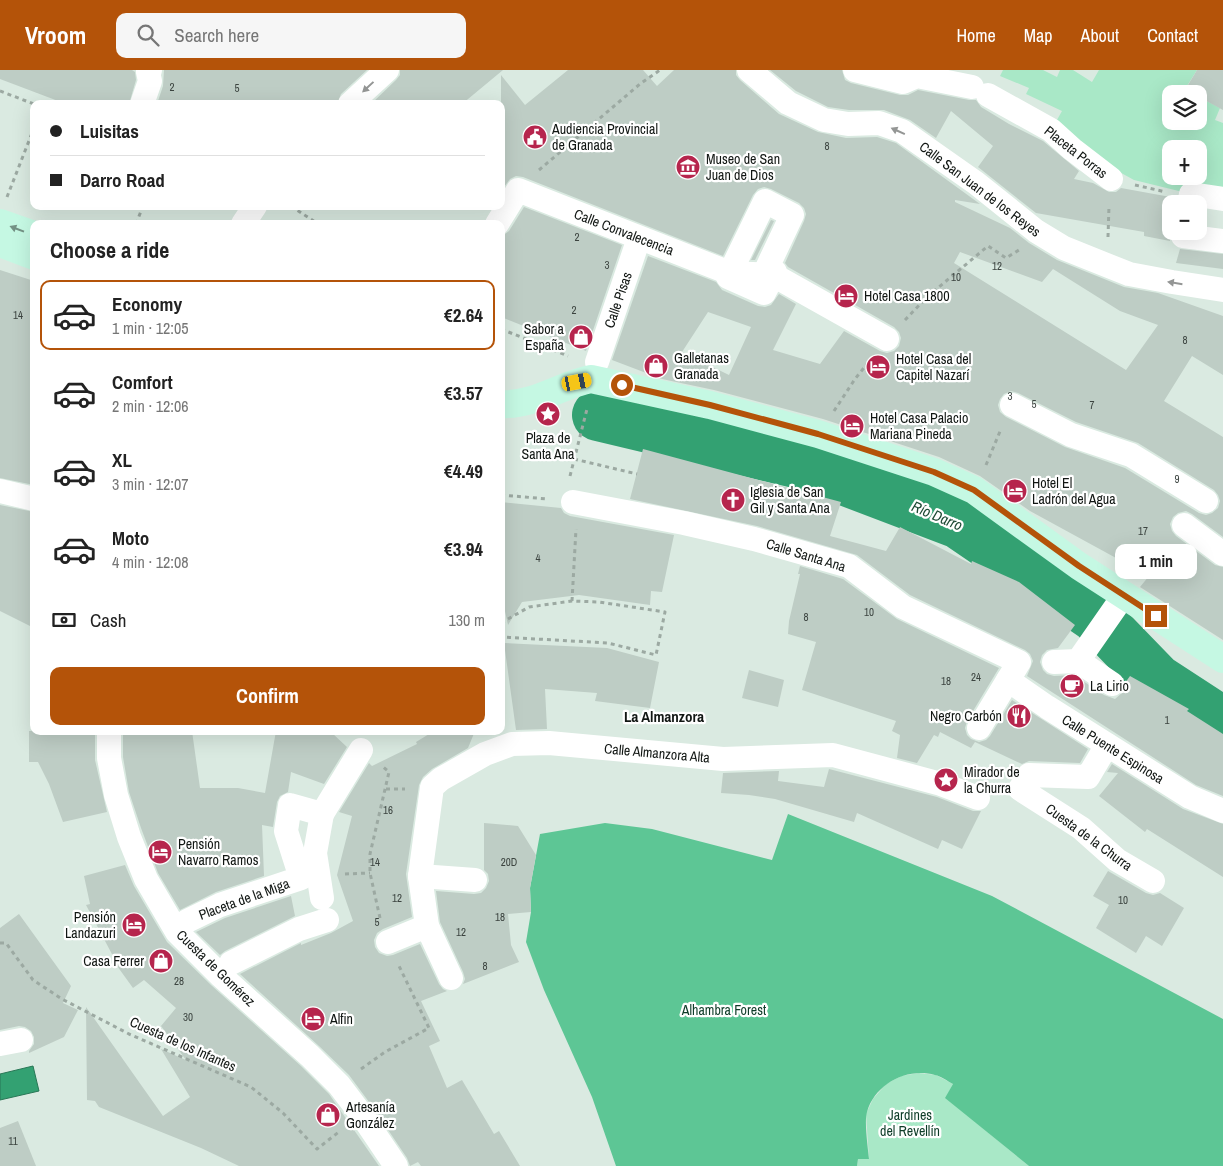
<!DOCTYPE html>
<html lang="en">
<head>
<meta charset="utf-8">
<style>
  :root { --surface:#fff; --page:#f6f6f6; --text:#222; --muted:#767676; --line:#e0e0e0; --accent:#b45309 }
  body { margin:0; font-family:"Archivo Narrow",sans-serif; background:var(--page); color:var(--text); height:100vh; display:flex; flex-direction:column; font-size:19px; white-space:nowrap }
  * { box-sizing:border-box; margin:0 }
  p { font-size:16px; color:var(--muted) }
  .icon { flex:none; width:28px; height:28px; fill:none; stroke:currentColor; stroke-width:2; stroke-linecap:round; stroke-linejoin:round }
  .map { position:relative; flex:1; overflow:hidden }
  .details { position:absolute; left:30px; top:150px; width:475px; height:515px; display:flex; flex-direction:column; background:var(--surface); border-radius:10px; box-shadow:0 5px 20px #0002 }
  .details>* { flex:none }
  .hud { position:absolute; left:30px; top:30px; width:475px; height:110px; border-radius:10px; box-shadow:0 5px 20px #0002; display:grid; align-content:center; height:110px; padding:0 20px; background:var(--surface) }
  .controls { position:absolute; left:1162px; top:15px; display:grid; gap:10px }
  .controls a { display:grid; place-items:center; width:45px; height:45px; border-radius:10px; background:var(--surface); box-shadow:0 5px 20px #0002; font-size:25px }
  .end { position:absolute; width:22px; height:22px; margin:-11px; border:6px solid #b45309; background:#fff; box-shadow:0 0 0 2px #fff }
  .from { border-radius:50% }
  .bubble { position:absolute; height:35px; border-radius:10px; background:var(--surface); box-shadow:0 5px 20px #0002; font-size:16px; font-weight:700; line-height:35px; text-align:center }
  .car { position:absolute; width:15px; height:30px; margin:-15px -8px; border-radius:6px; box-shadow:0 0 4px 1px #0007; background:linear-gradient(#f5c518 24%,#345 0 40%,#f5c518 0 76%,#345 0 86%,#f5c518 0) }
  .hud b { display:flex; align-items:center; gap:18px; height:48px; font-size:19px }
  .hud b+b { border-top:1px solid var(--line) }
  .hud i { width:12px; height:12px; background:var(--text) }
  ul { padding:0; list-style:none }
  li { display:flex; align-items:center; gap:15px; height:70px; margin:0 10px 8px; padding:0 10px; border:2px solid transparent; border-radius:10px }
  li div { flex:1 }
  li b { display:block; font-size:19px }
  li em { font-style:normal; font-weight:700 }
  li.active { border-color:var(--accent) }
  li>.icon { width:45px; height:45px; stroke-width:1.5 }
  h2 { padding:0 20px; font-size:22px; line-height:60px }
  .pay { display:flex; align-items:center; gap:12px; height:55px; padding:0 20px; font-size:19px }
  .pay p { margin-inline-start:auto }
  .button { display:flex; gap:10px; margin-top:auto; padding:10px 20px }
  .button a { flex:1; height:58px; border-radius:10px; background:var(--accent); color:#fff; font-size:20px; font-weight:700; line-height:58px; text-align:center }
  header { display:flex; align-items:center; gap:30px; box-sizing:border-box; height:70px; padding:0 25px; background:var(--accent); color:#fff }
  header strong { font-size:24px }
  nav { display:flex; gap:28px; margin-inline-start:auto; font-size:18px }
  .search { width:350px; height:45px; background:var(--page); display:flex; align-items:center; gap:12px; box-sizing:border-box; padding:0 18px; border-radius:10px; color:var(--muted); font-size:19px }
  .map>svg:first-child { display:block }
  .green { fill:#a9e8c7; fill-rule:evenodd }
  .forest { fill:#5dc695 }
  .water { fill:#33a172; stroke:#297756 }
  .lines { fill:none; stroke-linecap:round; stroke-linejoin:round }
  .river { stroke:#33a172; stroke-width:52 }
  .building { fill:#becdc5; fill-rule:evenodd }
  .path { stroke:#9ca9a2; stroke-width:3; stroke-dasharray:4 4; stroke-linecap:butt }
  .street { stroke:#fff; stroke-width:24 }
  .secondary { stroke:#c5f8e3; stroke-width:28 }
  .oneway { fill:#949695 }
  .oneway2 { fill:#749285 }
  .route { stroke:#b45309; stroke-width:6 }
  .labels { text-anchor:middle; stroke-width:4.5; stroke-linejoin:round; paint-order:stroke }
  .number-label { font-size:11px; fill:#3c4440 }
  .poi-label { font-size:14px; fill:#111613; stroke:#fff; text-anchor:start }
  .street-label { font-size:14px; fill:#111613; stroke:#fff }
  .park-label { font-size:14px; fill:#0e3c28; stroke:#fff }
  .water-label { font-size:15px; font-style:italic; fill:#1e4a35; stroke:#fff }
  .neighbourhood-label { font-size:15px; font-weight:bold; fill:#111613; stroke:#fff }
</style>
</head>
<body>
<header>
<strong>Vroom</strong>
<div class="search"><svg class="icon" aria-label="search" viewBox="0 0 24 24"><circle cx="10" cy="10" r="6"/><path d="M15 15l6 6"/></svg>Search here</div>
<nav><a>Home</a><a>Map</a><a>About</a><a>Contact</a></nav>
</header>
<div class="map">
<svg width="1223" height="1096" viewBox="0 0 1223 1096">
  <rect width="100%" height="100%" fill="#daeae1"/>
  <g class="green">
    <path d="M1003 0H1043L1057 7 1060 0H1073L1092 12 1099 0H1197L1185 19 1193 24H1171V51H1199V27L1220 38 1215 50 1223 53V129L1191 124 1134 110 1072 76 1053 57 1062 41 1026 24 1029 18 1000 6ZM1171 79H1199V106H1171Z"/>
    <polygon points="919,1003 936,1005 953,1014 946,1028 1029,1096 857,1096 858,1089 869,1089 866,1044 873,1029 886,1014 901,1006"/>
  </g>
  <path class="forest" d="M788 744 992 826 1223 949V1096H1029L945 1028 953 1014C947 1011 941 1006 935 1005 907 997 875 1014 867 1042 864 1052 868 1078 869 1089H858L857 1096H616L592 1027 544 920 526 872 531 842 530 818 540 764 605 753 652 759 772 790Z"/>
  <polygon class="water" points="33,996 39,1021 0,1030 0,1004"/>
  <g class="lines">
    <polyline class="river" points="598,345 804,394 959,453 1095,546 1157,610 1223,653"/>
  </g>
  <g class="building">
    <polygon points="0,0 132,0 135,2 136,10 129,34 66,34 0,9"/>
    <polygon points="164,0 367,0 341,24 337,34 157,34 163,16"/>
    <polygon points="400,0 503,0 462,34 371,34 396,10 400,5"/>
    <path d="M568 0H643L657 16 674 0H736V5L740 10 779 44 818 62 846 68 877 67 896 73 980 134 955 130V132L1010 158 1029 173 1057 190 1124 217 1158 223 1223 246V305L1192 286 1164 331 1223 367V467L1192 444 1186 441 1178 443 1173 447 1170 454 1172 461 1176 466 1215 495 1223 497V570L1140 517 1149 506 1030 441 980 406 939 387 823 349 714 320 662 309 612 290 648 186 716 212 722 220 758 236 765 237 771 235 779 224 796 234 773 280 820 294 844 261 880 281 887 283 894 281 899 276 901 268 899 262 894 257 788 197 785 193 804 151 806 144 804 138 799 133 771 119 764 117 758 119 753 125 723 186 523 107 516 106 510 109 501 121V5L525 35ZM960 182 1042 212 1053 199 1120 241 1158 255 1126 300 954 193ZM708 242 751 257 729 305 682 282ZM1011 321 1018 323 1076 352 1138 373 1214 420 1218 425 1220 431 1218 438 1212 443 1206 445 1199 443 1125 398 1065 377 1006 347 1000 342 998 335 1000 329 1004 324Z"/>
    <polygon points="770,0 842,0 845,10 851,13 900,25 908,25 918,20 969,30 976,30 981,37 1009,54 1043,71 1079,101 1074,109 1093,113 1109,122 1116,122 1121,118 1176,128 1176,134 1171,134 1170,171 1144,166 1144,162 1036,143 978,97 993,76 951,41 936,68 910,50 884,40 849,40 828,37 796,21"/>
    <polygon points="1197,0 1223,0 1223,40 1199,27 1199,24 1193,24 1185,20"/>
    <polygon points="524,137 622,175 586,281 501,247 501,167 509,161"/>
    <polygon points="771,150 774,151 755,190 751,190"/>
    <polygon points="1180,179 1223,184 1223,199 1176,193"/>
    <polygon points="0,200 34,211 34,415 0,408"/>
    <polygon points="643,379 841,432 830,466 886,481 900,457 971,494 972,491 1019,512 1075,555 1058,578 1047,580 1042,585 1040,592 1043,600 1047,604 1054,606 1074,605 1104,625 1115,629 1123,622 1125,613 1130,606 1189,639 1187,641 1223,664 1223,726 1196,715 1027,606 1033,591 1030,584 1025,580 910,525 857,485 757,456 630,429"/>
    <polygon points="501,432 561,438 564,443 570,446 674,465 662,522 651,521 650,535 579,525 522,532 508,555 501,523"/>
    <polygon points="0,435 34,442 34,558 0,541"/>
    <polygon points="800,496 843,509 897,549 999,598 967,651 965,658 967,665 971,669 979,672 986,670 990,666 1012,630 1088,679 1080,693 1029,691 1022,694 975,672 971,678 940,662 938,667 934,665 917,693 897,688 900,665 892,661 896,651 802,620 816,572 788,564 789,551 800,504 798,504"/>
    <polygon points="504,573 607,578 659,592 650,638 595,631 597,623 545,619 547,659 516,660"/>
    <polygon points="749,600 784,610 778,637 742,628"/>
    <polygon points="29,661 95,661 95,690 107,742 63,752 49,714 38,692 29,692"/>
    <polygon points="123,661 192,661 200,718 238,718 265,723 276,661 327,661 332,663 347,677 324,714 291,702 288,722 280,726 277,732 273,757 262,755 264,806 216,822 180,840 158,803 141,758 129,722 123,687"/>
    <polygon points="434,661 475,661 468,678 432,699 423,707 419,715 406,804 412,847 383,859 377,863 374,870 375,877 379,883 387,886 393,885 420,874 439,914 443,919 447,921 421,931 440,971 429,976 447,1018 462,1010 494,1064 499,1061 520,1096 421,1096 418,1092 410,1096 407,1088 372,1036 349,1005 319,976 240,904 301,873 301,875 331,863 353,851 337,805 352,746 339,742 369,693 372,696 417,674 416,672"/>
    <polygon points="1112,694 1183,739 1223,754 1223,807 1147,759 1145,762 1099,726 1118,703 1107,702"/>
    <polygon points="829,699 937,727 973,741 981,741 962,779 942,770 938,779 857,743 854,752 775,729 749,725 721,723 723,703 779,701 778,711 824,717"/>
    <polygon points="484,753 518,756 536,785 530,818 531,842 508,844 511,875 519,892 463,914 465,909 463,902 440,852 436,821 474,824 481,823 486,818 489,811 488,804 484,800"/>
    <polygon points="125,795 134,816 167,872 211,915 301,996 329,1024 379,1096 239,1096 201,1078 99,1037 95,1031 87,1030 86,937 163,1046 190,1027 161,979 186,990 161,956 176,938 144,910 133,918 112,889 114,888 86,835 90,834 84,806"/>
    <polygon points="1108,801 1146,823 1153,825 1160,823 1184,838 1162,876 1146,866 1136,883 1096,858 1109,835 1093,826"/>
    <polygon points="291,826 295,846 225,881 220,885 196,862 225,848"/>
    <polygon points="19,844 71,916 63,933 78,940 64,967 29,983 29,981 34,974 34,967 31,961 25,957 19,956 0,960 0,858"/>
    <polygon points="18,1051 36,1096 0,1096 0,1058"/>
  </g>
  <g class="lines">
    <g class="path">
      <polyline points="0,21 34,34"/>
      <polyline points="539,100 640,14 660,0"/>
      <polyline points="1135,115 1166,122"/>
      <polyline points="7,127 34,58"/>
      <polyline points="291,136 318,154"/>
      <polyline points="136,154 143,136"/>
      <polyline points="1108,167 1109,136"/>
      <polyline points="905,250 927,227 988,176 1006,188 1019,180"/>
      <polyline points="501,259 568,286"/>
      <polyline points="834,341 855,309 871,289"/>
      <polyline points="574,389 637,404"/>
      <polyline points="986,395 1001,359"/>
      <polyline points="570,406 587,339"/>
      <polyline points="501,425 548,429"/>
      <polyline points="1141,504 1167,475"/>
      <polyline points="572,531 576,459"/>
      <polyline points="501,553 529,537 572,531 599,532 665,542 656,585 608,573 501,567"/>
      <polyline points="386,719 405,719"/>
      <polyline points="345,804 370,803"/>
      <polyline points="380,848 370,803 370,784 389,702 382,696"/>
      <polyline points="0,873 6,873 33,910 62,929 129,964 251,1017 283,1043 317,1079 340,1061"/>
      <polyline points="361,999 385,982 429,958 399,896"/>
    </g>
    <g class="street">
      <polyline points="749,0 788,33 824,50 848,54 879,53 902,61 976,113 1036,161 1064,178 1129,204 1172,212 1223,220"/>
      <polyline points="855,0 903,12 917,6 972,17"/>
      <polyline points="988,25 1051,60 1072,79 1111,109"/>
      <polyline points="142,34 150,11 148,2 150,0"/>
      <polyline points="350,34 387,0"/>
      <polygon points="765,131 792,145 767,198 775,202 764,223 728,207"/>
      <polyline points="1189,134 1191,124 1223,129"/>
      <polyline points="243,154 255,136"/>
      <polyline points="497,154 518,120 730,203 773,205 887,269"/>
      <polyline points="1184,161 1183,166 1223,171"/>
      <polyline points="597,292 639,168"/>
      <polyline points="1012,335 1071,365 1131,385 1206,431"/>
      <polyline points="0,421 34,429"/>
      <polyline points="573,432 684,453 754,469 849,496 903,537 1019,592 979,658"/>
      <polyline points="1184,455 1223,484"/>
      <polyline points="1078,591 1112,614"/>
      <polyline points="1054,592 1078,591 1124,525"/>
      <polyline points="1008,610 1047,637 1190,727 1223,741"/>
      <polyline points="109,661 109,688 116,725 129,767 146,809 177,862 220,905 310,986 339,1015 361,1044 396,1096"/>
      <polyline points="1107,675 1088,707 1029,705 1020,719 1081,758 1117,790 1153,811"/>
      <polyline points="420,806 475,810"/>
      <polyline points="322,828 315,783 322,744"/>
      <polyline points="187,851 220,835 301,808 286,761 290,735 322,744 361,680"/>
      <polyline points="388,872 427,856"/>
      <polyline points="231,893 299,859 327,850"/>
      <polyline points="451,908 427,856 420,806 432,717 441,709 485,684 512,674 549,673 723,689 833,685 941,714 978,728"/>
      <polyline points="0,974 21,970"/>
    </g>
    <g class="secondary">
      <polyline points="0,153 34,165"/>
      <polyline points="0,173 34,186"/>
      <path d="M501 334C534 336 560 315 591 309L710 335 818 364 934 402 974 420 1079 496 1223 589"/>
    </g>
  </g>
  <defs><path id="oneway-solid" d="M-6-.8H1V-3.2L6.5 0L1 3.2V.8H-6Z" transform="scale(1.25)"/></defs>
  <g class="oneway">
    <use href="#oneway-solid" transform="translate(368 17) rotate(137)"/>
    <use href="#oneway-solid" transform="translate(898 61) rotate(-156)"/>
    <use href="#oneway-solid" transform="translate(1175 213) rotate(-171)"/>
  </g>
  <use class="oneway2" href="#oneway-solid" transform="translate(17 159) rotate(-159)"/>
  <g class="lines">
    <polyline class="route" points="622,315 710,335 818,364 934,402 974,420 1079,496 1156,546"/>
  </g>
  <defs>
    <symbol id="civic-disc" viewBox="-11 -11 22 22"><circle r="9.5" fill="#b6254d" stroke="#fff"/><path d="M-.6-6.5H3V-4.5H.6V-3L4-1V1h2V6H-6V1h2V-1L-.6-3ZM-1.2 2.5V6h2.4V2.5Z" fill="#fff"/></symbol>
    <symbol id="museum-disc" viewBox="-11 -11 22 22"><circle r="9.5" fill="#b6254d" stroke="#fff"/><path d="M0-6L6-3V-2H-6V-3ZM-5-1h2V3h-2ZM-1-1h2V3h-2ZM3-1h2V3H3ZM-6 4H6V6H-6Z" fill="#fff"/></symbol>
    <symbol id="hotel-disc" viewBox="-11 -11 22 22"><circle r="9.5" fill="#b6254d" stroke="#fff"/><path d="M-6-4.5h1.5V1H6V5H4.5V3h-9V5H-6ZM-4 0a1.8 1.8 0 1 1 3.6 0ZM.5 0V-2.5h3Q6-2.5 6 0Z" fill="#fff"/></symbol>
    <symbol id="shop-disc" viewBox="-11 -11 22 22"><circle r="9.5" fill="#b6254d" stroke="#fff"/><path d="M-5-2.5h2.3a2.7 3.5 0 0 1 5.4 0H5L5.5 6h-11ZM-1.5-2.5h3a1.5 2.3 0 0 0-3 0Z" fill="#fff"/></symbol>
    <symbol id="sight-disc" viewBox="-11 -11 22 22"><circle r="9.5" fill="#b6254d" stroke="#fff"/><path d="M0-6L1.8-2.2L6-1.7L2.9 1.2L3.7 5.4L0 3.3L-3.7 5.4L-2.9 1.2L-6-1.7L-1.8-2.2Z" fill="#fff"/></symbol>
    <symbol id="church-disc" viewBox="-11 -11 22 22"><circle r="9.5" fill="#b6254d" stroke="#fff"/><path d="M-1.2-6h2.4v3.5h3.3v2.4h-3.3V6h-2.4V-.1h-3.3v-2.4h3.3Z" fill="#fff"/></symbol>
    <symbol id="cafe-disc" viewBox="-11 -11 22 22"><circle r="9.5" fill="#b6254d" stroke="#fff"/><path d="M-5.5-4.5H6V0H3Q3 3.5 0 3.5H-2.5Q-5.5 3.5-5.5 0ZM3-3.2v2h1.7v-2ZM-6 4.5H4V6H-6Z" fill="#fff"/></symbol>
    <symbol id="restaurant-disc" viewBox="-11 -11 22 22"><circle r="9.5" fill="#b6254d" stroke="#fff"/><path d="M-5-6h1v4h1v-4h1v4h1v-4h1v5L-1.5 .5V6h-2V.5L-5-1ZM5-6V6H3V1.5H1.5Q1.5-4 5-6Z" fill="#fff"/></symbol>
  </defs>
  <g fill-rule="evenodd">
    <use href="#civic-disc" x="521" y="53" width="28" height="28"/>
    <use href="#museum-disc" x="674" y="83" width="28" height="28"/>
    <use href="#hotel-disc" x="832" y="212" width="28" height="28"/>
    <use href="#shop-disc" x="567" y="253" width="28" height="28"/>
    <use href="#shop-disc" x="642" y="282" width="28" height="28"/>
    <use href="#hotel-disc" x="864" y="283" width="28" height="28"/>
    <use href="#sight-disc" x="534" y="330" width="28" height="28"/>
    <use href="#hotel-disc" x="838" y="342" width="28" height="28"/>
    <use href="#hotel-disc" x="1001" y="407" width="28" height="28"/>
    <use href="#church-disc" x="719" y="416" width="28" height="28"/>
    <use href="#cafe-disc" x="1058" y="602" width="28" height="28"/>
    <use href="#restaurant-disc" x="1005" y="632" width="28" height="28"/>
    <use href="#sight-disc" x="932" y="696" width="28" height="28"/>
    <use href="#hotel-disc" x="146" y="768" width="28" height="28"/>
    <use href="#hotel-disc" x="120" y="841" width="28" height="28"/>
    <use href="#shop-disc" x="147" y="877" width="28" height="28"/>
    <use href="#hotel-disc" x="299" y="935" width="28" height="28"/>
    <use href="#shop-disc" x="314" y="1031" width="28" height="28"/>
  </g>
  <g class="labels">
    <g class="number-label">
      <text x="172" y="21">2</text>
      <text x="237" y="22">5</text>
      <text x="827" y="80">8</text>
      <text x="577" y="171">2</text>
      <text x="607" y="199">3</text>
      <text x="997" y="200">12</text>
      <text x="956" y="211">10</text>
      <text x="574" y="244">2</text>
      <text x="18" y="249">14</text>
      <text x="1185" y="274">8</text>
      <text x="1010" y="330">3</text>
      <text x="1034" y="338">5</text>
      <text x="1092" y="339">7</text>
      <text x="1177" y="413">9</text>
      <text x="1143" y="465">17</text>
      <text x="538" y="492">4</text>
      <text x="869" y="546">10</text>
      <text x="806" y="551">8</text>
      <text x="976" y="611">24</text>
      <text x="946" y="615">18</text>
      <text x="1167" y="654">1</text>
      <text x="388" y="744">16</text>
      <text x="375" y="796">14</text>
      <text x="509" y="796">20D</text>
      <text x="397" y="832">12</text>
      <text x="1123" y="834">10</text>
      <text x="500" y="851">18</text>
      <text x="377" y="856">5</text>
      <text x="461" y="866">12</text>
      <text x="485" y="900">8</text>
      <text x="179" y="915">28</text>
      <text x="188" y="951">30</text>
      <text x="13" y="1075">11</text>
    </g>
    <g class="poi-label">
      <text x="552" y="64">Audiencia Provincial<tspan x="552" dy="16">de Granada</tspan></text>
      <text x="706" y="94">Museo de San<tspan x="706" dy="16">Juan de Dios</tspan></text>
      <text x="864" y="231">Hotel Casa 1800</text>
      <text x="564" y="264" text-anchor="end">Sabor a<tspan x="564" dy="16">España</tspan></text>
      <text x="674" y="293">Galletanas<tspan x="674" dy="16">Granada</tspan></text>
      <text x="896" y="294">Hotel Casa del<tspan x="896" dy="16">Capitel Nazarí</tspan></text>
      <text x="870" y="353">Hotel Casa Palacio<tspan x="870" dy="16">Mariana Pineda</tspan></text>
      <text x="548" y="373" text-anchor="middle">Plaza de<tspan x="548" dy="16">Santa Ana</tspan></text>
      <text x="1032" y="418">Hotel El<tspan x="1032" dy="16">Ladrón del Agua</tspan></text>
      <text x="750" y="427">Iglesia de San<tspan x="750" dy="16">Gil y Santa Ana</tspan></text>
      <text x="1090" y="621">La Lirio</text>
      <text x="1002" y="651" text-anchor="end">Negro Carbón</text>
      <text x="964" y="707">Mirador de<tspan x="964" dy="16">la Churra</tspan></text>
      <text x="178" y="779">Pensión<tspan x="178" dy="16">Navarro Ramos</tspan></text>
      <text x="116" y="852" text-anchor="end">Pensión<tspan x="116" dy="16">Landazuri</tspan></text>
      <text x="144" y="896" text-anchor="end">Casa Ferrer</text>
      <text x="330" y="954">Alfin</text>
      <text x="346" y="1042">Artesanía<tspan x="346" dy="16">González</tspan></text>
    </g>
    <g class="street-label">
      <text transform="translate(1076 82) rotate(38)" y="5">Placeta Porras</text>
      <text transform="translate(980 119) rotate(37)" y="5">Calle San Juan de los Reyes</text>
      <text transform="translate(624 162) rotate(21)" y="5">Calle Convalecencia</text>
      <text transform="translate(618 230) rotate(-71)" y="5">Calle Pisas</text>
      <text transform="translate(806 485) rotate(17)" y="5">Calle Santa Ana</text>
      <text transform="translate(1113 679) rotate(32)" y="5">Calle Puente Espinosa</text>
      <text transform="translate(657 683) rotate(5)" y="5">Calle Almanzora Alta</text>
      <text transform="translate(1089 767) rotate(36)" y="5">Cuesta de la Churra</text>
      <text transform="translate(244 829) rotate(-20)" y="5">Placeta de la Miga</text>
      <text transform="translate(216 898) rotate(44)" y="5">Cuesta de Gomérez</text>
      <text transform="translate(183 974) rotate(24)" y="5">Cuesta de los Infantes</text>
    </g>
    <g class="park-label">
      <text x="724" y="945">Alhambra Forest</text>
      <text x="910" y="1050">Jardines<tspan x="910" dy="16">del Revellín</tspan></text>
    </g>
    <g class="water-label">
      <text transform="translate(937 446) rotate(23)" y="5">Río Darro</text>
    </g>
    <g class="neighbourhood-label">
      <text x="664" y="652">La Almanzora</text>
    </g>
  </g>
</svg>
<div class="controls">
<a><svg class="icon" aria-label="layers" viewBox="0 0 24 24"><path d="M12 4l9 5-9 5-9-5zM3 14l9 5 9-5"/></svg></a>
<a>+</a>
<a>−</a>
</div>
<i class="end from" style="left:622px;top:315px"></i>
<i class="end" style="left:1156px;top:546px"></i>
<div class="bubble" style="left:1115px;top:474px;width:82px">1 min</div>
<i class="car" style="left:577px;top:312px;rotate:79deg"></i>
<div class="hud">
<b><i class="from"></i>Luisitas</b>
<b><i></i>Darro Road</b>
</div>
<section class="details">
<h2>Choose a ride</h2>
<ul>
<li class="active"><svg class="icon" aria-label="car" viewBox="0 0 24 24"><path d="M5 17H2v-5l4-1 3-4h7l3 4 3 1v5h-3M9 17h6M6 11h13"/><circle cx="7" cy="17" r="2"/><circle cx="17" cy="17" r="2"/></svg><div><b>Economy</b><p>1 min · 12:05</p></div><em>€2.64</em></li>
<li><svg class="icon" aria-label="car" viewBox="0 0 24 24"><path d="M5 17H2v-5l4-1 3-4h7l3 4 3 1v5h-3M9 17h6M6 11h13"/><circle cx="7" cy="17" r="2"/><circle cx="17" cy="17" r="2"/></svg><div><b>Comfort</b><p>2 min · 12:06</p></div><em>€3.57</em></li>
<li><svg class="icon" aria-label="car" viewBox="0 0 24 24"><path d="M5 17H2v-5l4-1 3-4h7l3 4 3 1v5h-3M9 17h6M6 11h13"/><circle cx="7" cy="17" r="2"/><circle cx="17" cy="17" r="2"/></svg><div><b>XL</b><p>3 min · 12:07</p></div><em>€4.49</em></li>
<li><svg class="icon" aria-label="car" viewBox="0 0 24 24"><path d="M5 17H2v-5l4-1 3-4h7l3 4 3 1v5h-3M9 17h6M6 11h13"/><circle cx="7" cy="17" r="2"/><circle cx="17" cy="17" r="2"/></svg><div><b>Moto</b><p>4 min · 12:08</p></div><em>€3.94</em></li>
</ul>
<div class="pay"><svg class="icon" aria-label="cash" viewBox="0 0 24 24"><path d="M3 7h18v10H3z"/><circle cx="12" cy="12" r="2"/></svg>Cash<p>130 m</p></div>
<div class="button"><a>Confirm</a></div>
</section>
</div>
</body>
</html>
